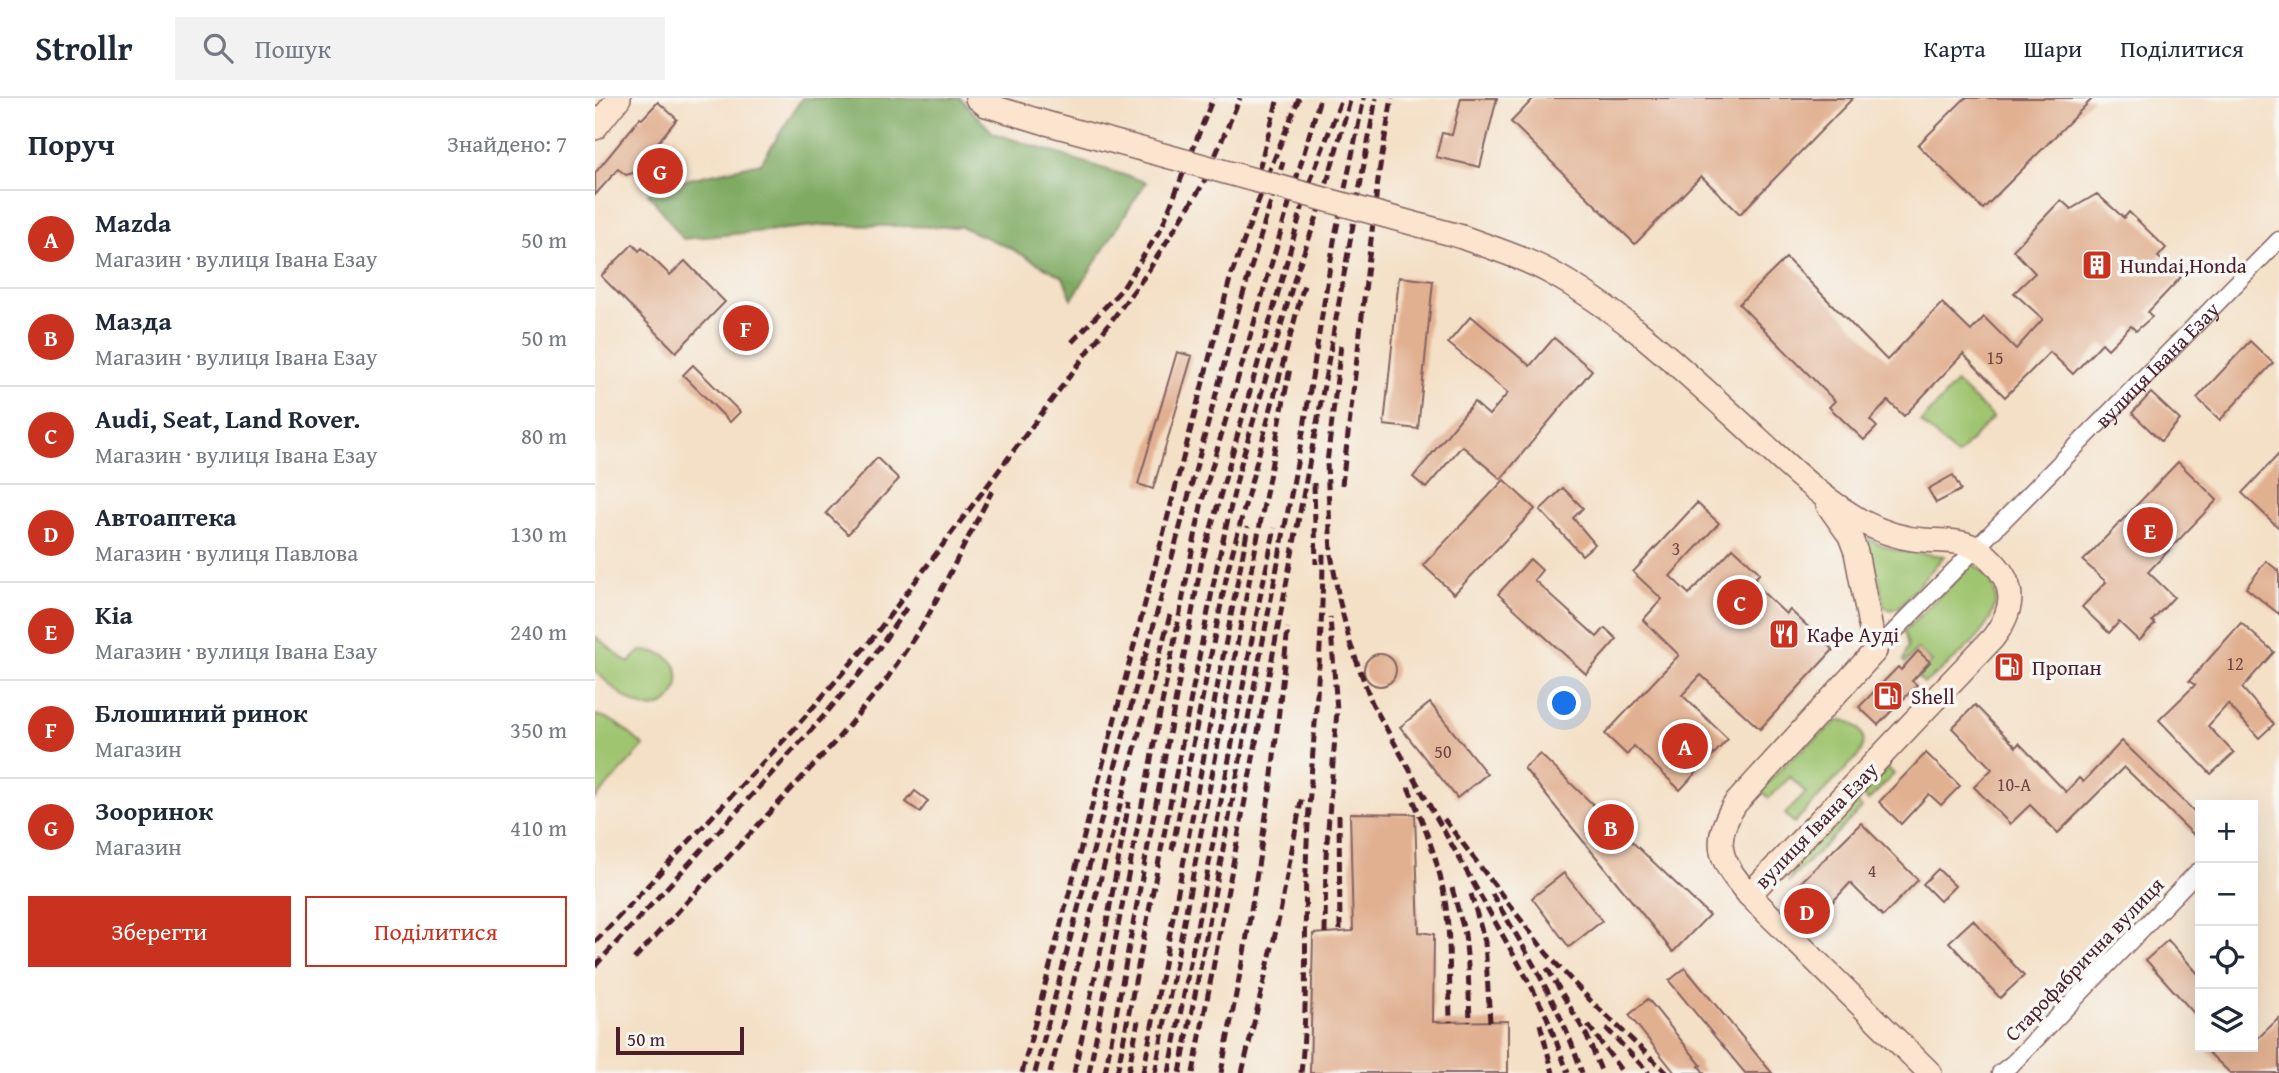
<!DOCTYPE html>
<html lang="uk">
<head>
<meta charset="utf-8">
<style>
  body { margin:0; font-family:"Gentium Book Plus",serif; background:#f2f2f3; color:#1f2937 }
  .controls { position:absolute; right:21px; bottom:21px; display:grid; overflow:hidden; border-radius:0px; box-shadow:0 7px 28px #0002 }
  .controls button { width:63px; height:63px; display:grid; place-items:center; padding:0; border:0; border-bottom:2px solid #e0e1e3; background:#fff; color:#1f2937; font:35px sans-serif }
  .scale { position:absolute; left:21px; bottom:18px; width:128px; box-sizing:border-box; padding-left:7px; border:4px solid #4a1f2b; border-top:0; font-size:19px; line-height:24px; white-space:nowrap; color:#4a1f2b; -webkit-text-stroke:5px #f6f6f2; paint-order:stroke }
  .you { position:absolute; left:970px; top:606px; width:24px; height:24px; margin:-18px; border:5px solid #fff; border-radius:50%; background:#1a73e8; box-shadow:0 0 0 10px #1a73e833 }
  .badge { display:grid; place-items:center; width:46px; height:46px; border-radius:50%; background:#c8321e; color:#fff; font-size:23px; font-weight:700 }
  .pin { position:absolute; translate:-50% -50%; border:4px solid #fff; box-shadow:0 2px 7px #0006 }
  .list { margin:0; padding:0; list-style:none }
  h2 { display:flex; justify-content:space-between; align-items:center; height:91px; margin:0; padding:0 28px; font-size:30px }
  h2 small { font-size:23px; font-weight:400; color:#747a83 }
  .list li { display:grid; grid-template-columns:46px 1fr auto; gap:21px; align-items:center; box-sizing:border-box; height:98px; padding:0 28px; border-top:2px solid #e0e1e3 }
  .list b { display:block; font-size:26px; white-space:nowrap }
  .list p { margin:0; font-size:23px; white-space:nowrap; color:#747a83 }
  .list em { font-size:23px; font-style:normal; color:#747a83 }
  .actions { display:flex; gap:14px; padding:21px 28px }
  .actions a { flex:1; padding:16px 0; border:2px solid #c8321e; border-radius:0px; text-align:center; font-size:24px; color:#c8321e }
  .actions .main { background:#c8321e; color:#fff }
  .icon { flex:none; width:38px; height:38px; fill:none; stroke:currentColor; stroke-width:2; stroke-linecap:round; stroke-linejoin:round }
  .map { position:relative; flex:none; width:1684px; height:975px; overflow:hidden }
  header { display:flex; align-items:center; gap:42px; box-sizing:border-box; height:98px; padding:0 35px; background:#fff; border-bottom:2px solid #e0e1e3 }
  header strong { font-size:33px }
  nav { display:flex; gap:38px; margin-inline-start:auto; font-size:24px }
  .search { width:490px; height:63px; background:#f2f2f3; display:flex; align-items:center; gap:18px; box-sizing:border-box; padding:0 24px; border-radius:0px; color:#747a83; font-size:26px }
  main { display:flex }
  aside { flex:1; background:#fff }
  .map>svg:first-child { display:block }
  .green { fill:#9fc56f; stroke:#74724d; stroke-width:2 }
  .forest { fill:#7faa62; stroke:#646446; stroke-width:2 }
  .building { fill:#e1b091 }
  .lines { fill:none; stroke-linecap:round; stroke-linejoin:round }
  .street-casing { stroke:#866361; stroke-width:19 }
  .secondary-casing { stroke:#866361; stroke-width:26 }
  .street { stroke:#fff; stroke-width:16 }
  .secondary { stroke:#fbe5cf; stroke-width:23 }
  .rail { stroke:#4a1f2b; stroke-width:5; stroke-dasharray:10 5; stroke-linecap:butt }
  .secondary-bridge-casing { stroke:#866361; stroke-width:26; stroke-linecap:butt }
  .secondary-bridge { stroke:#fbe5cf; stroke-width:23 }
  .labels { text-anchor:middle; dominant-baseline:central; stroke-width:7; stroke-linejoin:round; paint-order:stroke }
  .number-label { font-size:18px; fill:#704344 }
  .poi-label { font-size:21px; fill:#4a1f2b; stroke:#f6f6f2; text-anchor:start }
  .street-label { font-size:21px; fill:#4a1f2b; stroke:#f6f6f2 }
</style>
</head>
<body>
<header>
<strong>Strollr</strong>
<div class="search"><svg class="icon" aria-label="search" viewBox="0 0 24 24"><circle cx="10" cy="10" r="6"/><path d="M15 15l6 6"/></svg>Пошук</div>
<nav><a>Карта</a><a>Шари</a><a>Поділитися</a></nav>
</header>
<main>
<aside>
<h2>Поруч<small>Знайдено: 7</small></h2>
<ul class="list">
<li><span class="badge">A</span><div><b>Mazda</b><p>Магазин · вулиця Івана Езау</p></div><em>50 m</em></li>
<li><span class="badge">B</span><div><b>Мазда</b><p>Магазин · вулиця Івана Езау</p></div><em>50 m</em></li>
<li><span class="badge">C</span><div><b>Audi, Seat, Land Rover.</b><p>Магазин · вулиця Івана Езау</p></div><em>80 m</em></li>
<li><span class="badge">D</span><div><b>Автоаптека</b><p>Магазин · вулиця Павлова</p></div><em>130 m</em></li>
<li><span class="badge">E</span><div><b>Kia</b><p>Магазин · вулиця Івана Езау</p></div><em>240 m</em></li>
<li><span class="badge">F</span><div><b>Блошиний ринок</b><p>Магазин</p></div><em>350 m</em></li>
<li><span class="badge">G</span><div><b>Зооринок</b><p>Магазин</p></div><em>410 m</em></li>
</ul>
<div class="actions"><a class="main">Зберегти</a><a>Поділитися</a></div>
</aside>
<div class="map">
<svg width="1684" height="975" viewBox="0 0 1684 975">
  <rect width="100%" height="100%" fill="#f6f6f2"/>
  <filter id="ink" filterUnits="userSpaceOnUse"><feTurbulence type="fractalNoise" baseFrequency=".0143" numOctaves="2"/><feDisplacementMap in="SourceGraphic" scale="14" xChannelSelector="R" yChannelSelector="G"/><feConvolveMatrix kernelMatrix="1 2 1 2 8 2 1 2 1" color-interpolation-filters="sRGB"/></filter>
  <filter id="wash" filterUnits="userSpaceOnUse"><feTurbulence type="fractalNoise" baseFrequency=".00686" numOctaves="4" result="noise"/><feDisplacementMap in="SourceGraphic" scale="28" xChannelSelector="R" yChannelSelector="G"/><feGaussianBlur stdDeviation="1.57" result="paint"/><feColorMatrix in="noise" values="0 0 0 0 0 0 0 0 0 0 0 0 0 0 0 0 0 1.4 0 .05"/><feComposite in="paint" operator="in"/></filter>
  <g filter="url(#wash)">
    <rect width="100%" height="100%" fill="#f4e0c6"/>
    <g class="green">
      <polygon points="1361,285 1398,319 1362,358 1326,324"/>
      <polygon points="1270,440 1299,452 1349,458 1303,510 1295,512 1288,507 1284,479"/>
      <path d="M 1378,465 C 1383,470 1390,475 1394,480 C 1422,518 1356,565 1329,585 L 1323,579 L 1337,564 L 1323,551 L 1310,565 L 1308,563 L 1313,548 L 1309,533 Z"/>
      <path d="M 0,538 L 33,565 L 46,553 C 105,550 86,624 44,607 C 28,601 13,584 0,573 Z"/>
      <path d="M 0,617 C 18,619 36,637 49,648 L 0,701 Z"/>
      <path d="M 1249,622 C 1268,628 1273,641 1264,657 L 1199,725 L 1190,716 L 1211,695 L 1195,679 L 1174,700 L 1165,692 L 1195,662 L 1243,623 Z"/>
      <polygon points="1293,670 1299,676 1273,703 1267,696"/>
      <path d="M 1260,704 L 1267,710 L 1194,783 C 1201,755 1240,725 1260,704 Z"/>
    </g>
    <polygon class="forest" points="207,0 365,0 398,35 551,84 477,201 468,179 415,150 367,129 231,127 88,141 53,95 94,81 166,65"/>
    <g id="blocks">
      <g class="building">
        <polygon points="866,0 902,0 885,69 841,59 847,35 857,37"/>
        <polygon points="939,0 1258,0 1145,116 1106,78 1040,146 916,24"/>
        <polygon points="1370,0 1498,0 1388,111 1323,47"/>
        <polygon points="63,4 82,21 38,75 31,77 23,71 0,97 0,75 45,20 47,21"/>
        <polygon points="1502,96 1529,120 1534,114 1571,150 1563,159 1586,179 1553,214 1557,219 1541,233 1536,228 1513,251 1507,245 1478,276 1455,254 1410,299 1368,256 1309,318 1293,303 1275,322 1282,329 1269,342 1234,309 1240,303 1144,206 1191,160 1292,262 1347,205 1376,233 1389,219 1421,251 1448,221 1419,195 1440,175 1418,152 1466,102 1476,111"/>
        <polygon points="38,146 44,153 47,150 75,177 90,163 130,204 81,254 6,178"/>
        <polygon points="804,179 838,183 823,331 789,327"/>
        <polygon points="876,218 935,268 959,240 997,272 906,381 867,348 831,390 818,379 879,304 894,317 913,295 853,245"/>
        <polygon points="1655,243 1678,265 1625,322 1602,300"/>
        <polygon points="582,254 597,258 558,391 543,386"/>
        <polygon points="98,267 145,314 135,324 88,277"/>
        <polygon points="1556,295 1585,322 1566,343 1537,315"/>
        <polygon points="1684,356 1684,430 1647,395"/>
        <polygon points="282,360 304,381 253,436 231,415"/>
        <polygon points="1583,364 1622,402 1553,474 1579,499 1557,523 1560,526 1544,543 1524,524 1514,535 1487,509 1511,484 1488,463"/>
        <polygon points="1358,377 1366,392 1341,405 1333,391"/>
        <polygon points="909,382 940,411 859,496 828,467"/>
        <polygon points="968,390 988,410 978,420 1000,446 987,457 945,412"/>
        <polygon points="1102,405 1124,425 1075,478 1094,496 1138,450 1165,475 1157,484 1191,516 1195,512 1238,552 1165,631 1106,577 1087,597 1133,641 1085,692 1039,648 1032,657 1010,636 1084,557 1048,522 1067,501 1038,474"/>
        <polygon points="935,461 947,472 939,482 1002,539 1010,530 1022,541 991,576 903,496"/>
        <polygon points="1671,463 1684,473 1684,516 1651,490"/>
        <polygon points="1646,525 1679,554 1647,590 1679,626 1664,640 1633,606 1613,628 1639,655 1616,676 1564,622 1600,587 1594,583"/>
        <polygon points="1323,553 1335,564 1317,583 1322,587 1283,627 1264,609 1303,569 1306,572"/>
        <circle cx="785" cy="572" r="16"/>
        <polygon points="835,605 892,676 862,700 805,629"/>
        <polygon points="1380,607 1421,649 1424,645 1471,694 1484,680 1488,684 1527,643 1605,719 1605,743 1529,669 1463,735 1435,707 1415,726 1379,689 1397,671 1357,630"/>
        <polygon points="1331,655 1365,688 1346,707 1334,696 1306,726 1284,704"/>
        <polygon points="945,656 1114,817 1078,854 929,670"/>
        <polygon points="320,693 333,703 325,714 311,704"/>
        <polygon points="755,715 820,716 824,834 839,836 838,924 913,923 913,975 715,975 718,836 758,833"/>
        <polygon points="1266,725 1323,782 1288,818 1255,785 1220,823 1199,804 1197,793"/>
        <polygon points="1343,771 1360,788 1345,803 1328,786"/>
        <polygon points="969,775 1007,823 974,849 937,800"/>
        <polygon points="1378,822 1429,878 1405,900 1354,844"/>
        <polygon points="1573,842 1605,878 1605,922 1551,862"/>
        <polygon points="1090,870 1177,975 1150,975 1074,883"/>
        <polygon points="1053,901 1106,967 1104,968 1109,975 1080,975 1034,917"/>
        <polygon points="1684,920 1684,975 1635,975 1608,949 1658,949 1658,945"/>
      </g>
    </g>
  </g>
  <g filter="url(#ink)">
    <use href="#blocks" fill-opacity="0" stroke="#866361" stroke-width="2"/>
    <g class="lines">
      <g class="street-casing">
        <g id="street">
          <path id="s1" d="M 1280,553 L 1684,142"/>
          <polyline points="1405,975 1418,965 1602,774"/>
        </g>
      </g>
      <g class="secondary-casing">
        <g id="secondary">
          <polyline points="382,0 391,7 451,25"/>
          <polyline points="0,30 24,0"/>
          <path d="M 1131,311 C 1175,350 1216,395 1268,424 C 1287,434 1307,441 1329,442 C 1343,443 1358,442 1371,446 C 1382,449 1390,455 1398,464 C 1423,490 1418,513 1398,540 L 1154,797"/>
          <path d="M 1233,407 L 1255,438 L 1261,454 L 1280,553 L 1140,706 C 1115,746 1126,764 1154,797 L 1335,975"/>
        </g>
      </g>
      <use href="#street" class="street"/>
      <use href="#secondary" class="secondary"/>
      <g class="rail">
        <polyline points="660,86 683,0"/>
        <polyline points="477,244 528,190 567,129 618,0"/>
        <polyline points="746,247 732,365 736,456 744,501 755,545 777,605 935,886 952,919 973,975"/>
        <polyline points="719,385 721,466"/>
        <polyline points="747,387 784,74 797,0"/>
        <polyline points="549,563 646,203 688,64"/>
        <path d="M 813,689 C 829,726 846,769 851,809 C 856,847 854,886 855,924"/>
        <polyline points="744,717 745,834"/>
        <polyline points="849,721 952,856 995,902 1072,975"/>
        <polyline points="577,752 633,471 710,183"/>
        <polyline points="857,790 870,836 873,868 875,924"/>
        <polyline points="876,796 890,844 895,924"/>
        <path d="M 897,796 C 931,853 967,911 987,975"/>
        <polyline points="500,802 575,517"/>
        <polyline points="730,835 731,758 742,612 735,519"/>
        <polyline points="0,844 201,629 277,541 550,178 608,86 645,0"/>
        <polyline points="39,861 239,645 289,585 331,522 397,393"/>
        <polyline points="0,868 221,627 273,566 312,509"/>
        <polyline points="952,870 992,938 1007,975"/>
        <polyline points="945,926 958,975"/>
        <polyline points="993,927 1028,975"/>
        <polyline points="1011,930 1054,975"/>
        <polyline points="427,975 635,181 674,74 704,0"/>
        <polyline points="440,975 550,555"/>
        <polyline points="455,975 502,792"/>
        <polyline points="479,975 512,824 534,704"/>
        <polyline points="494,975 607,403 725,0"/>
        <polyline points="510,975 607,462 713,89 747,0"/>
        <polyline points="522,975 622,468 645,369 701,176 724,113 755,3"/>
        <polyline points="533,975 543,923"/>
        <polyline points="548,975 653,429"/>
        <polyline points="560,975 695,270"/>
        <polyline points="574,975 665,499 680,430"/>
        <polyline points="585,975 709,329 739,143 769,0"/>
        <polyline points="598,975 725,309 781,0"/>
        <polyline points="626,975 651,844 676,686 693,530"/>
        <polyline points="647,975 684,820 707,698"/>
        <path d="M 706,975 C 714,899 708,822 712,745 C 717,648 728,550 728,452"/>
      </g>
      <g class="secondary-bridge-casing">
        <path id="secondary-bridge" d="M 451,25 L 864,138 C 894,149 925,158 953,173 C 1020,209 1076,261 1131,311"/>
      </g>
      <use href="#secondary-bridge" class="secondary-bridge"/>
    </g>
  </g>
  <defs>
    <g id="building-square" transform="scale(1.575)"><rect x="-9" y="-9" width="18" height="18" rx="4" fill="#c8321e" stroke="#f6f6f2"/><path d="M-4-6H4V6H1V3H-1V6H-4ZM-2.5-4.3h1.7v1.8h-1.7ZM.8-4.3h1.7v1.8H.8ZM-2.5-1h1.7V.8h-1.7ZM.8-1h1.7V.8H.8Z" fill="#fff"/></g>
    <g id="restaurant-square" transform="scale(1.575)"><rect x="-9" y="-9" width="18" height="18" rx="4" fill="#c8321e" stroke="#f6f6f2"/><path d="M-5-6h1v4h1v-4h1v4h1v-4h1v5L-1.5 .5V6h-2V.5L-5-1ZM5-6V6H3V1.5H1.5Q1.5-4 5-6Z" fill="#fff"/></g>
    <g id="fuel-square" transform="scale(1.575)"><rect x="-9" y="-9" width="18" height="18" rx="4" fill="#c8321e" stroke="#f6f6f2"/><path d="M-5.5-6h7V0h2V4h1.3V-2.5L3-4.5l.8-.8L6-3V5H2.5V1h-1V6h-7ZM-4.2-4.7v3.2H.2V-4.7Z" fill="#fff"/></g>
  </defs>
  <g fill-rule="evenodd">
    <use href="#building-square" x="1502" y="167"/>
    <use href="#restaurant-square" x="1189" y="536"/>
    <use href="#fuel-square" x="1414" y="569"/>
    <use href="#fuel-square" x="1293" y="598"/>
  </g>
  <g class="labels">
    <g class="number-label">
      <text x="1400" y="259">15</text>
      <text x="1081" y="450">3</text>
      <text x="1640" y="565">12</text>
      <text x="848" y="653">50</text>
      <text x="1419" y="686">10-А</text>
      <text x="1277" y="772">4</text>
    </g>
    <g class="poi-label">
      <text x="1525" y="167">Hundai,Honda</text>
      <text x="1212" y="536">Кафе Ауді</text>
      <text x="1437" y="569">Пропан</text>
      <text x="1316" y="598">Shell</text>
    </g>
    <g class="street-label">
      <text stroke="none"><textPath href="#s1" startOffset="402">вулиця Івана Езау</textPath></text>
      <text transform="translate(1221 727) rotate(-46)">вулиця Івана Езау</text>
      <text transform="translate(1489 861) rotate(-46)">Старофабрична вулиця</text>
    </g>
  </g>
</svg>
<div class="controls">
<button>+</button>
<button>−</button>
<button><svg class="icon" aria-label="locate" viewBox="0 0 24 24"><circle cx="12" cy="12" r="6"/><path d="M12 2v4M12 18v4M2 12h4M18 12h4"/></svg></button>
<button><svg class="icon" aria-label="layers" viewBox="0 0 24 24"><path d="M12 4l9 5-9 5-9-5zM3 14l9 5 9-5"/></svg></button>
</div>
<div class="scale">50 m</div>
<div class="you"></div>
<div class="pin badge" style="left:1090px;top:648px">A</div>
<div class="pin badge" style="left:1016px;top:729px">B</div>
<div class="pin badge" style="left:1145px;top:504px">C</div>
<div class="pin badge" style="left:1212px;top:813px">D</div>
<div class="pin badge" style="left:1555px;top:432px">E</div>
<div class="pin badge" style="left:151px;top:230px">F</div>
<div class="pin badge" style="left:65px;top:73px">G</div>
</div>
</main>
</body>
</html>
